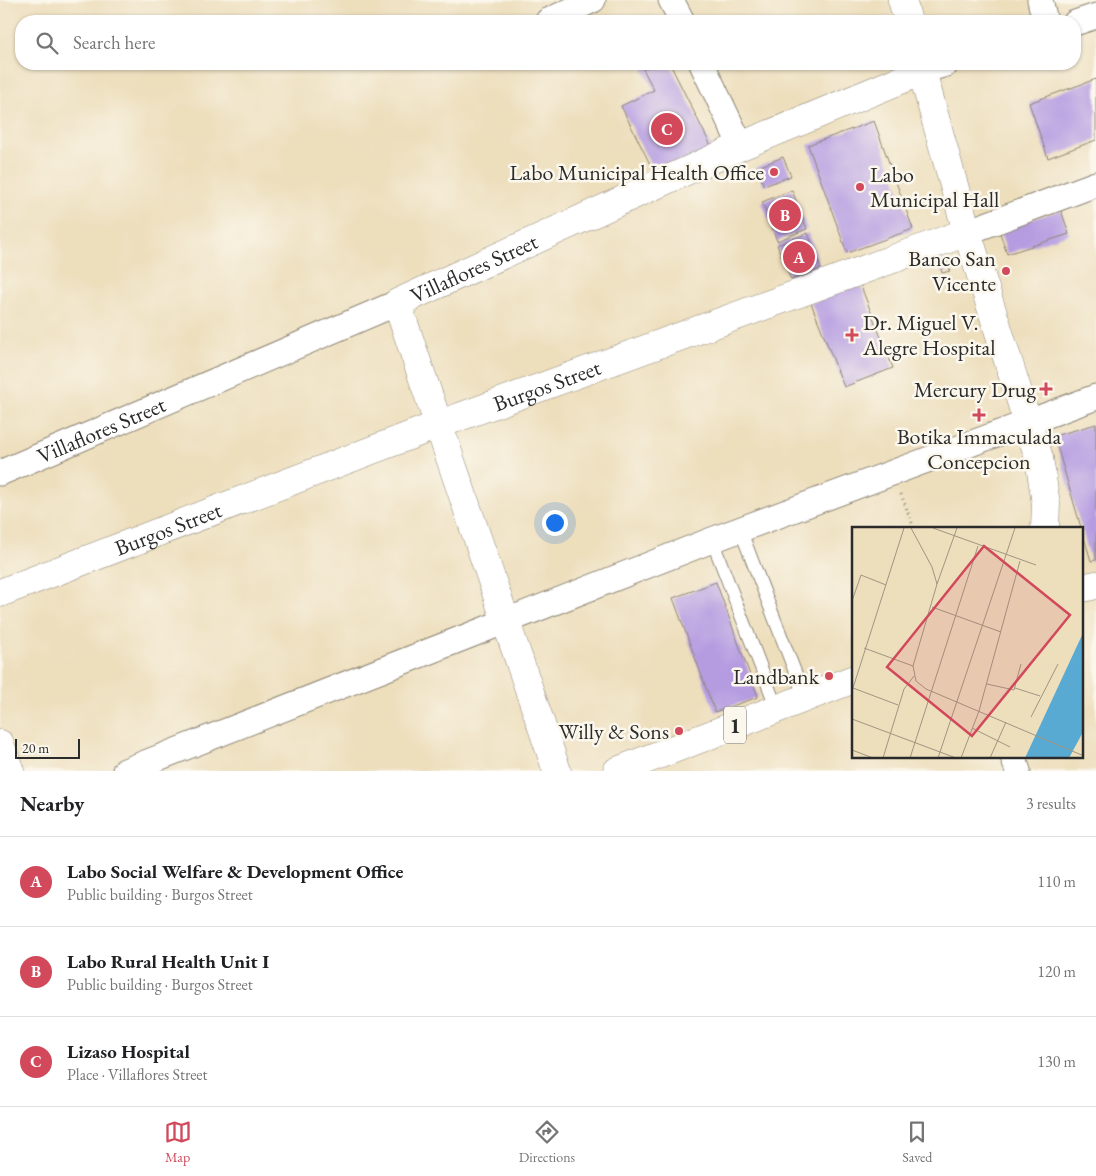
<!DOCTYPE html>
<html lang="en">
<head>
<meta charset="utf-8">
<style>
  body { margin:0; font-family:"EB Garamond",serif; background:#f6f6f6; color:#202124 }
  .scale { position:absolute; left:15px; bottom:12px; width:65px; box-sizing:border-box; padding-left:5px; border:2px solid #2b2b2b; border-top:0; font-size:14px; line-height:18px; white-space:nowrap; color:#2b2b2b; -webkit-text-stroke:4px #fbf7ec; paint-order:stroke }
  .you { position:absolute; left:554px; top:522px; width:18px; height:18px; margin:-12px; border:4px solid #fff; border-radius:50%; background:#1a73e8; box-shadow:0 0 0 8px #1a73e833 }
  .badge { display:grid; place-items:center; width:32px; height:32px; border-radius:50%; background:#d1495b; color:#fff; font-size:16px; font-weight:700 }
  .pin { position:absolute; translate:-50% -50%; border:2px solid #fff; box-shadow:0 1px 5px #0006 }
  .list { margin:0; padding:0; list-style:none }
  h2 { display:flex; justify-content:space-between; align-items:center; height:65px; margin:0; padding:0 20px; font-size:21px }
  h2 small { font-size:16px; font-weight:400; color:#757577 }
  .list li { display:grid; grid-template-columns:32px 1fr auto; gap:15px; align-items:center; box-sizing:border-box; height:90px; padding:0 20px; border-top:1px solid #e0e0e0 }
  .list b { display:block; font-size:19px; white-space:nowrap }
  .list p { margin:0; font-size:16px; white-space:nowrap; color:#757577 }
  .list em { font-size:16px; font-style:normal; color:#757577 }
  .icon { flex:none; width:28px; height:28px; fill:none; stroke:currentColor; stroke-width:2; stroke-linecap:round; stroke-linejoin:round }
  .map { position:relative; flex:none; width:1096px; height:771px; overflow:hidden }
  .search { position:absolute; background:#fff; box-shadow:0 1px 4px #0004; left:15px; right:15px; top:15px; height:55px; display:flex; align-items:center; gap:12px; box-sizing:border-box; padding:0 18px; border-radius:20px; color:#757577; font-size:19px }
  .sheet { height:335px; background:#fff }
  nav { display:flex; justify-content:space-around; align-items:center; box-sizing:border-box; height:70px; border-top:1px solid #e0e0e0; background:#fff; font-size:14px; color:#757577 }
  nav a { display:grid; justify-items:center; gap:2px }
  nav .on { color:#d1495b }
  .map>svg:first-child { display:block }
  .building { fill:#b59ce1 }
  .lines { fill:none; stroke-linecap:round; stroke-linejoin:round }
  .lane-casing { stroke:#8c8474; stroke-width:14 }
  .street-casing { stroke:#8c8474; stroke-width:27 }
  .secondary-casing { stroke:#8c8474; stroke-width:29 }
  .primary-casing { stroke:#8c8474; stroke-width:29 }
  .path { stroke:#8c8474; stroke-width:3; stroke-dasharray:1 4; stroke-linecap:butt }
  .lane { stroke:#fff; stroke-width:12 }
  .street { stroke:#fff; stroke-width:25 }
  .secondary { stroke:#fff; stroke-width:28 }
  .primary { stroke:#fff; stroke-width:28 }
  .poi-dot { fill:#d1495b; stroke:#fbf7ec; stroke-width:2 }
  .labels { text-anchor:middle; dominant-baseline:central; stroke-width:5; stroke-linejoin:round; paint-order:stroke }
  .shield { fill:#fbf7ec; stroke:#696865; stroke-width:1 }
  .shield-label { font-size:21px; font-weight:bold; fill:#2b2b2b }
  .poi-label { font-size:22px; fill:#2b2b2b; stroke:#fbf7ec; text-anchor:end }
  .street-label { font-size:22px; fill:#2b2b2b; stroke:#fbf7ec }
  .inset-road { fill:none; stroke:#9f9682; stroke-width:1 }
  .view { fill:#d1495b; fill-opacity:0.15; stroke:#d1495b; stroke-width:2.5 }
  .inset-edge { fill:none; stroke:#2b2b2b; stroke-width:2.5 }
</style>
</head>
<body>
<div class="map">
<svg width="1096" height="771" viewBox="0 0 1096 771">
  <rect width="100%" height="100%" fill="#fbf7ec"/>
  <filter id="ink" filterUnits="userSpaceOnUse"><feTurbulence type="fractalNoise" baseFrequency=".02" numOctaves="2"/><feDisplacementMap in="SourceGraphic" scale="10" xChannelSelector="R" yChannelSelector="G"/><feConvolveMatrix kernelMatrix="1 2 1 2 8 2 1 2 1" color-interpolation-filters="sRGB"/></filter>
  <filter id="wash" filterUnits="userSpaceOnUse"><feTurbulence type="fractalNoise" baseFrequency=".0096" numOctaves="4" result="noise"/><feDisplacementMap in="SourceGraphic" scale="20" xChannelSelector="R" yChannelSelector="G"/><feGaussianBlur stdDeviation="1.12" result="paint"/><feColorMatrix in="noise" values="0 0 0 0 0 0 0 0 0 0 0 0 0 0 0 0 0 1.4 0 .05"/><feComposite in="paint" operator="in"/></filter>
  <g filter="url(#wash)">
    <rect width="100%" height="100%" fill="#eddebc"/>
    <g id="blocks">
      <g class="building">
        <polygon points="655,64 670,64 714,152 658,180 621,106 654,90 643,69"/>
        <polygon points="1096,79 1096,140 1048,158 1029,103"/>
        <polygon points="874,121 913,229 847,253 808,145"/>
        <polygon points="783,157 791,176 764,186 756,168"/>
        <polygon points="792,190 807,229 777,241 762,202"/>
        <polygon points="1061,210 1069,234 1007,254 999,230"/>
        <polygon points="808,233 821,269 791,280 777,245"/>
        <polygon points="946,259 950,271 942,273 939,261"/>
        <polygon points="860,284 893,368 844,387 811,303"/>
        <polygon points="1096,424 1096,560 1091,561 1054,436"/>
        <polygon points="716,582 758,697 715,712 673,598"/>
      </g>
    </g>
  </g>
  <g filter="url(#ink)">
    <use href="#blocks" fill-opacity="0" stroke="#8c8474" stroke-width="1"/>
    <g class="lines">
      <g class="lane-casing">
        <g id="lane">
          <polyline points="740,529 805,698"/>
          <polyline points="712,540 777,709"/>
        </g>
      </g>
      <g class="street-casing">
        <g id="street">
          <polyline points="671,0 682,21"/>
          <polyline points="1040,0 1045,21"/>
          <polyline points="548,21 593,0"/>
          <polyline points="1075,23 1096,16"/>
          <polyline points="702,64 741,146"/>
          <polyline points="922,71 946,64"/>
          <polyline points="967,232 1096,184"/>
          <path id="s1" d="M 0,473 L 397,303"/>
          <polyline points="1013,757 1018,771"/>
          <polyline points="125,771 712,540 1096,397"/>
        </g>
      </g>
      <g class="secondary-casing">
        <g id="secondary">
          <polyline points="1082,588 1096,585"/>
          <path id="s2" d="M 0,593 L 440,424 L 967,232"/>
          <polyline points="0,744 10,771"/>
          <path id="s3" d="M 557,771 L 397,303 L 741,146 L 922,71"/>
        </g>
      </g>
      <g class="primary-casing">
        <g id="primary">
          <polyline points="902,0 908,21"/>
          <polyline points="920,64 967,232 1039,458 1046,504 1045,528"/>
          <polyline points="617,771 854,679"/>
        </g>
      </g>
      <polyline class="path" points="901,494 914,528"/>
      <use href="#lane" class="lane"/>
      <use href="#street" class="street"/>
      <use href="#secondary" class="secondary"/>
      <use href="#primary" class="primary"/>
    </g>
  </g>
  <g class="poi-dot">
    <circle cx="774" cy="172" r="5"/>
    <circle cx="860" cy="187" r="5"/>
    <circle cx="1006" cy="271" r="5"/>
    <path d="M849.5 327.5h5v5h5v5h-5v5h-5v-5h-5v-5h5z"/>
    <path d="M1043.5 381.5h5v5h5v5h-5v5h-5v-5h-5v-5h5z"/>
    <path d="M976.5 407.5h5v5h5v5h-5v5h-5v-5h-5v-5h5z"/>
    <circle cx="829" cy="676" r="5"/>
    <circle cx="679" cy="731" r="5"/>
  </g>
  <g class="labels">
    <rect class="shield" x="724" y="706.5" width="22" height="37" rx="4"/>
    <g class="shield-label">
      <text x="735" y="725">1</text>
    </g>
    <g class="poi-label">
      <text x="764" y="172">Labo Municipal Health Office</text>
      <text x="870" y="174" text-anchor="start">Labo<tspan x="870" dy="25">Municipal Hall</tspan></text>
      <text x="996" y="258">Banco San<tspan x="996" dy="25">Vicente</tspan></text>
      <text x="863" y="322" text-anchor="start">Dr. Miguel V.<tspan x="863" dy="25">Alegre Hospital</tspan></text>
      <text x="1036" y="389">Mercury Drug</text>
      <text x="979" y="436" text-anchor="middle">Botika Immaculada<tspan x="979" dy="25">Concepcion</tspan></text>
      <text x="819" y="676">Landbank</text>
      <text x="669" y="731">Willy &amp; Sons</text>
    </g>
    <g class="street-label">
      <text stroke="none"><textPath href="#s3" startOffset="579">Villaflores Street</textPath></text>
      <text stroke="none"><textPath href="#s2" startOffset="585">Burgos Street</textPath></text>
      <text stroke="none"><textPath href="#s1" startOffset="110">Villaflores Street</textPath></text>
      <text stroke="none"><textPath href="#s2" startOffset="180">Burgos Street</textPath></text>
    </g>
  </g>
  <g transform="translate(852 527)">
    <rect width="231" height="231" fill="#eddebc"/>
    <path d="M 231,106 L 231,205 L 217,231 L 173,231 Z" fill="#59aad3"/>
    <path class="inset-road" d="M 59,1 L 80,40 L 85,57 L 61,139 L 64,154 L 74,162 L 232,229M 81,1 L 184,38M 85,57 L 105,1M 0,74 L 9,48 L 34,58M 80,80 L 149,105M 12,121 L 61,139M 135,157 L 162,163 L 169,137M 1,161 L 46,178M 163,161 L 188,169M 0,164 L 52,1M 179,190 L 206,137M 0,192 L 104,231M 120,201 L 158,220M 0,223 L 21,231M 31,231 L 52,162 L 62,149M 58,231 L 126,19M 86,231 L 163,1M 109,231 L 127,184 L 168,34M 138,231 L 154,195"/>
    <path class="view" d="M 132,19 L 218,88 L 120,209 L 35,140 Z"/>
    <rect width="231" height="231" class="inset-edge"/>
  </g>
</svg>
<div class="scale">20 m</div>
<div class="you"></div>
<div class="pin badge" style="left:799px;top:257px">A</div>
<div class="pin badge" style="left:785px;top:215px">B</div>
<div class="pin badge" style="left:667px;top:129px">C</div>
<div class="search"><svg class="icon" aria-label="search" viewBox="0 0 24 24"><circle cx="10" cy="10" r="6"/><path d="M15 15l6 6"/></svg>Search here</div>
</div>
<section class="sheet">
<h2>Nearby<small>3 results</small></h2>
<ul class="list">
<li><span class="badge">A</span><div><b>Labo Social Welfare &amp; Development Office</b><p>Public building · Burgos Street</p></div><em>110 m</em></li>
<li><span class="badge">B</span><div><b>Labo Rural Health Unit Ⅰ</b><p>Public building · Burgos Street</p></div><em>120 m</em></li>
<li><span class="badge">C</span><div><b>Lizaso Hospital</b><p>Place · Villaflores Street</p></div><em>130 m</em></li>
</ul>
</section>
<nav>
<a class="on"><svg class="icon" aria-label="map" viewBox="0 0 24 24"><path d="M3 6l6-2 6 2 6-2v14l-6 2-6-2-6 2zM9 4v14M15 6v14"/></svg>Map</a>
<a><svg class="icon" aria-label="directions" viewBox="0 0 24 24"><path d="M12 3l9 9-9 9-9-9zM9 14v-3h6M13 9l2 2-2 2"/></svg>Directions</a>
<a><svg class="icon" aria-label="saved" viewBox="0 0 24 24"><path d="M7 4h10v16l-5-4-5 4z"/></svg>Saved</a>
</nav>
</body>
</html>
